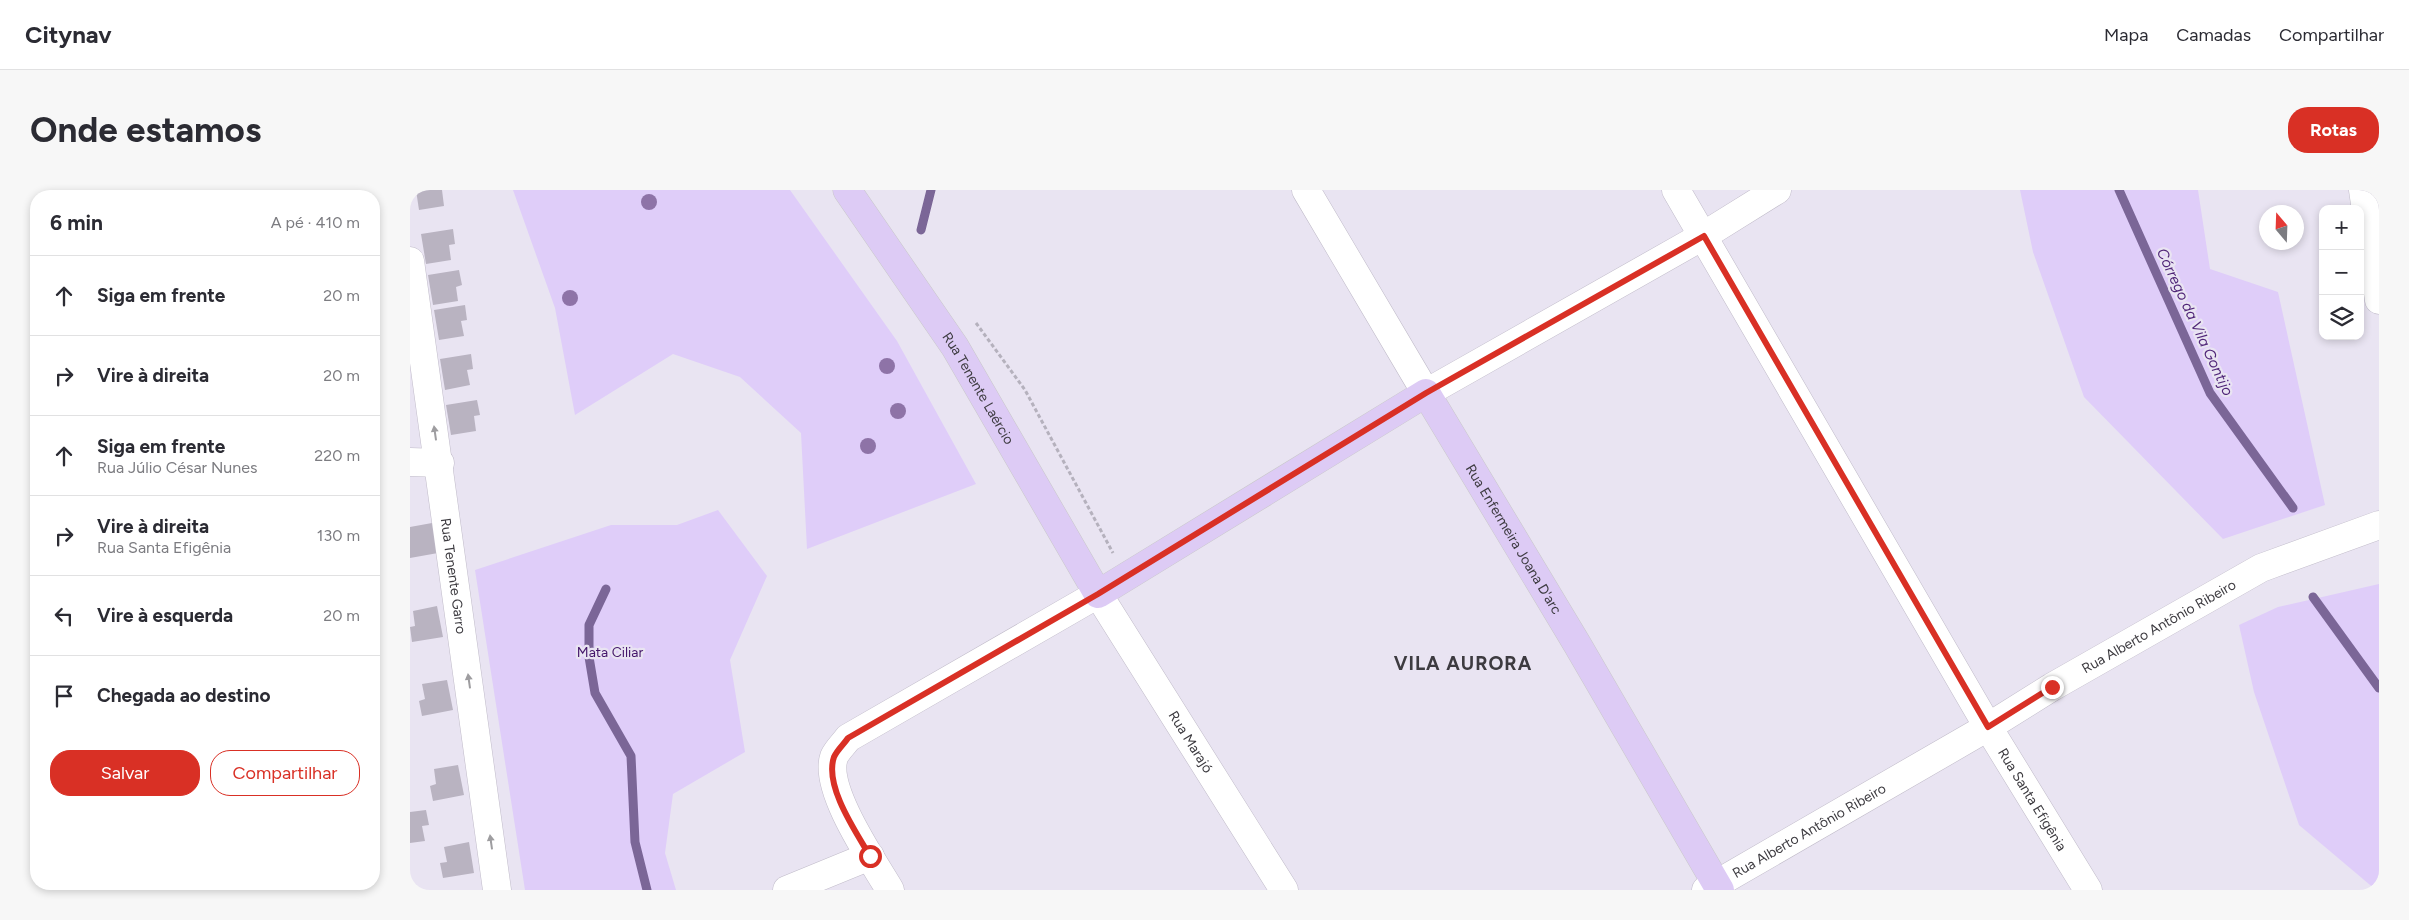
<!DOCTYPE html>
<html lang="pt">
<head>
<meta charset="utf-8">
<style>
  body { margin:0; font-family:Figtree,sans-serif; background:#f7f7f7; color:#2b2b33 }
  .controls { position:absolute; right:15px; top:15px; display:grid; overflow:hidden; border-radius:10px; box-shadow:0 2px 8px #0003 }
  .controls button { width:45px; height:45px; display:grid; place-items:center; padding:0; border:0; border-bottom:1px solid #e1e1e2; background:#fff; color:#2b2b33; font:25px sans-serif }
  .compass { position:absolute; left:1849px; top:15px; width:45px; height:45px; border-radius:50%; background:#fff; box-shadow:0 2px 8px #0003; rotate:341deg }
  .stop { position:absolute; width:15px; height:15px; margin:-11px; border:4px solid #d93025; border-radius:50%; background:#fff }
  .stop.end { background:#d93025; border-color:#fff; box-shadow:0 1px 5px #0008 }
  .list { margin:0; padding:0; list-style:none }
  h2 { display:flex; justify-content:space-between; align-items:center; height:65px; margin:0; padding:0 20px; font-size:21px }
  h2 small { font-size:16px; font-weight:400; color:#7c7c81 }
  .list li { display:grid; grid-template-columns:32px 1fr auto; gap:15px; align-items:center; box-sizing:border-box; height:80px; padding:0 20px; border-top:1px solid #e1e1e2 }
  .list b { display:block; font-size:19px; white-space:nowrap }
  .list p { margin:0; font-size:16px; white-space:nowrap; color:#7c7c81 }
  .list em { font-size:16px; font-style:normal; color:#7c7c81 }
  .actions { display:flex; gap:10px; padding:15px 20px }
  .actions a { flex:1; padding:11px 0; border:1px solid #d93025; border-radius:20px; text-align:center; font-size:18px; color:#d93025 }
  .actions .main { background:#d93025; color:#fff }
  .icon { flex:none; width:28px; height:28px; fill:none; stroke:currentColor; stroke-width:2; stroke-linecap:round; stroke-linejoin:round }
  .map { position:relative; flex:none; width:1969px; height:700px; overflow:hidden; border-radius:20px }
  header { display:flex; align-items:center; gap:30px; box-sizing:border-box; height:70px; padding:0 25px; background:#fff; border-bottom:1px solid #e1e1e2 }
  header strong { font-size:24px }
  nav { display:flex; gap:28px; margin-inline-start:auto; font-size:18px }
  .intro { display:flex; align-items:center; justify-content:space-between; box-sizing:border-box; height:120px; padding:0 30px }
  h1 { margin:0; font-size:35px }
  .button { padding:12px 22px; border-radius:20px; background:#d93025; color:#fff; font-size:18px; font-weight:700 }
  main { display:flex; gap:30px; padding:0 30px }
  aside { flex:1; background:#fff; border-radius:20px; box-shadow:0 2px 8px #0003 }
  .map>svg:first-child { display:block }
  .green { fill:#dfcdf9 }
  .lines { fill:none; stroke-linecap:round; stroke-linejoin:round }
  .stream { stroke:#7b6697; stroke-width:9 }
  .building { fill:#b9b3c1 }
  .minor-casing { stroke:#c0bbc9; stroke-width:29 }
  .major-casing { stroke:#c9c8ca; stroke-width:29 }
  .path { stroke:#b5b1bd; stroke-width:3; stroke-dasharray:4 2.5; stroke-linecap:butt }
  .minor { stroke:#fff; stroke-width:28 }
  .major { stroke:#ddcbf5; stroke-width:28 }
  .tree { fill:#8e73a7 }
  .oneway { fill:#9e9da0 }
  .route { stroke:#d93025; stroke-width:6 }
  .labels { text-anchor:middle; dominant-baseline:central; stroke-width:4.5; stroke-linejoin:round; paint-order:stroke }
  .street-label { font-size:14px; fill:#3d3b40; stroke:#e9e4f2 }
  .park-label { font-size:14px; fill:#44176a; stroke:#e9e4f2 }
  .water-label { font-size:15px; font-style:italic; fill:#512779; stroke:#e9e4f2 }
  .district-label { font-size:19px; font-weight:bold; letter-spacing:1px; fill:#3d3b40; stroke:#e9e4f2 }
</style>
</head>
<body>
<header>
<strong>Citynav</strong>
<nav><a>Mapa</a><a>Camadas</a><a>Compartilhar</a></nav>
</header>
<div class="intro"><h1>Onde estamos</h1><a class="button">Rotas</a></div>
<main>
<aside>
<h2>6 min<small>A pé · 410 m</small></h2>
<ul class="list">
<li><svg class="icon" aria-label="ahead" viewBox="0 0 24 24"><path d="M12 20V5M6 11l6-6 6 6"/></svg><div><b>Siga em frente</b></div><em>20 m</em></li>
<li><svg class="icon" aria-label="right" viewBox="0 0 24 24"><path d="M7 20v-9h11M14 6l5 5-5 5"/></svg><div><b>Vire à direita</b></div><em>20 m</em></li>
<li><svg class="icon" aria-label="ahead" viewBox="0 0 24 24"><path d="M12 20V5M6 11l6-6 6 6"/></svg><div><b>Siga em frente</b><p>Rua Júlio César Nunes</p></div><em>220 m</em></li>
<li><svg class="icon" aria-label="right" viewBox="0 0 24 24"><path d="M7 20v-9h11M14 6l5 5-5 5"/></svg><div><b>Vire à direita</b><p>Rua Santa Efigênia</p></div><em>130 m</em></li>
<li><svg class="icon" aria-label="left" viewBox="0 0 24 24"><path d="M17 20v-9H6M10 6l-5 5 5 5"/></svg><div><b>Vire à esquerda</b></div><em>20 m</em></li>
<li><svg class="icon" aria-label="arrive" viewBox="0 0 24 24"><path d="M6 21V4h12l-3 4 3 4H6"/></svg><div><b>Chegada ao destino</b></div></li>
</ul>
<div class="actions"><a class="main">Salvar</a><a>Compartilhar</a></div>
</aside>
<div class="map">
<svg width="1969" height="700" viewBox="0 0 1969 700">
  <rect width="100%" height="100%" fill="#e9e4f2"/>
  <g class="green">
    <polygon points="103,0 380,0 487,151 566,294 397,359 391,243 330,187 263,164 165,225 145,118"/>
    <polygon points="1610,0 1788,0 1800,79 1868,102 1915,315 1813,349 1674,207 1623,62"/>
    <polygon points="308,320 357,386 320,470 335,562 263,604 255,663 266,700 115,700 65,380 201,335 267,335"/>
    <polygon points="1969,394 1969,700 1966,700 1889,635 1844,502 1829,435 1868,417"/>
  </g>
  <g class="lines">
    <g class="stream">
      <polyline points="1709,0 1800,203 1883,318"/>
      <polyline points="511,40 521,0"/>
      <polyline points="196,399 179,435 179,467 185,503 221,566 225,652 237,700"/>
      <polyline points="1903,407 1969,498"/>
    </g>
  </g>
  <g class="building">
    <polygon points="6,0 32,0 34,16 9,20"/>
    <polygon points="43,39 45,54 39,55 41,70 16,74 11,44"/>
    <polygon points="49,80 52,95 46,97 48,111 23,115 18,85"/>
    <polygon points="55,115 57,130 51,131 54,146 29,150 24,120"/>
    <polygon points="61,164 63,179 57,180 60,195 35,200 30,169"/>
    <polygon points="67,210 70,225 64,226 66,241 41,245 36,215"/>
    <polygon points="22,333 28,363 0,368 0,337"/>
    <polygon points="27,416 33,447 2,452 0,437 5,436 3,421"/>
    <polygon points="37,490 43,520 12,526 9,511 15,509 12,494"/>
    <polygon points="48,575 54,605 23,611 20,596 26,594 24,579"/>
    <polygon points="16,620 19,635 12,636 15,651 0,653 0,622"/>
    <polygon points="59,652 64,683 33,688 30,673 37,672 34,657"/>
  </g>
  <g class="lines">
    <g class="minor-casing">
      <g id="minor">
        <polyline points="896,0 1016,203 1293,46 1367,0"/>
        <path id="s1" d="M 1266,0 L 1578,537 L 1678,700"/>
        <polyline points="1953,0 1969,110"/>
        <path id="s2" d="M 0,71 L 87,700"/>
        <polyline points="0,272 30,273"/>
        <polyline points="377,700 460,666"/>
        <path id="s3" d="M 480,700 C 463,671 413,599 424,567 C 427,560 434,554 438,548 L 688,404 L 874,700"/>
        <path id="s4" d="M 1296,700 L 1578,537 L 1642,497 L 1851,378 L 1969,335"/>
      </g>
    </g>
    <g class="major-casing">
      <g id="major">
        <path id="s5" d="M 437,0 L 545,157 L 688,404 L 1016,203 L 1167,454 L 1310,700"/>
      </g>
    </g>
    <polyline class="path" points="566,133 615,200 703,363"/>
    <use href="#minor" class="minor"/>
    <use href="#major" class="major"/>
  </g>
  <g class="tree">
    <circle cx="239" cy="12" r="8"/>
    <circle cx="160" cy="108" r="8"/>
    <circle cx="477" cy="176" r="8"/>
    <circle cx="488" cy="221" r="8"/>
    <circle cx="458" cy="256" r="8"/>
  </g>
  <defs><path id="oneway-solid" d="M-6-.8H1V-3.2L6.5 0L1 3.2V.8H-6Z" transform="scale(1.25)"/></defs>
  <g class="oneway">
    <use href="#oneway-solid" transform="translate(25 243) rotate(-98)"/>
    <use href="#oneway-solid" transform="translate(59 491) rotate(-98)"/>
    <use href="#oneway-solid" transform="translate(81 652) rotate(-98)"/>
  </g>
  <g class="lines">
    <path class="route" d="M 460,666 C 446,642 414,596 424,567 C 427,560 434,554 438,548 L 688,404 L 1016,203 L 1294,46 L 1578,537 L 1642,497"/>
  </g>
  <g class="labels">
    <g class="street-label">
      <text stroke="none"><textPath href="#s5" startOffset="238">Rua Tenente Laércio</textPath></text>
      <text stroke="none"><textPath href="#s5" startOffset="1031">Rua Enfermeira Joana D'arc</textPath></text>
      <text stroke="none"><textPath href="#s2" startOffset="318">Rua Tenente Garro</textPath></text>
      <text stroke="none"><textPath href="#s4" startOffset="524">Rua Alberto Antônio Ribeiro</textPath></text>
      <text stroke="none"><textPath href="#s3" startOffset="634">Rua Marajó</textPath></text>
      <text stroke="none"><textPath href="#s1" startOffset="706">Rua Santa Efigênia</textPath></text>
      <text stroke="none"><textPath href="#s4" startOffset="119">Rua Alberto Antônio Ribeiro</textPath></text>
    </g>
    <g class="park-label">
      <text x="200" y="462">Mata Ciliar</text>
    </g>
    <g class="water-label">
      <text transform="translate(1785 132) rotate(65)">Córrego da Vila Gontijo</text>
    </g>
    <g class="district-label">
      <text x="1053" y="473">VILA AURORA</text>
    </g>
  </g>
</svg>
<div class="controls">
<button>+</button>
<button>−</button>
<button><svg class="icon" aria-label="layers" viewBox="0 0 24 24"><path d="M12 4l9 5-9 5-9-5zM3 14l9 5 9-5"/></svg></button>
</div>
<svg class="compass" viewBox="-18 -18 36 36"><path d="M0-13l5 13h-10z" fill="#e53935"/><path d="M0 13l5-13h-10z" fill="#7c7c81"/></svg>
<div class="stop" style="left:460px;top:666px"></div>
<div class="stop end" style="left:1642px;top:497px"></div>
</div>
</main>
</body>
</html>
